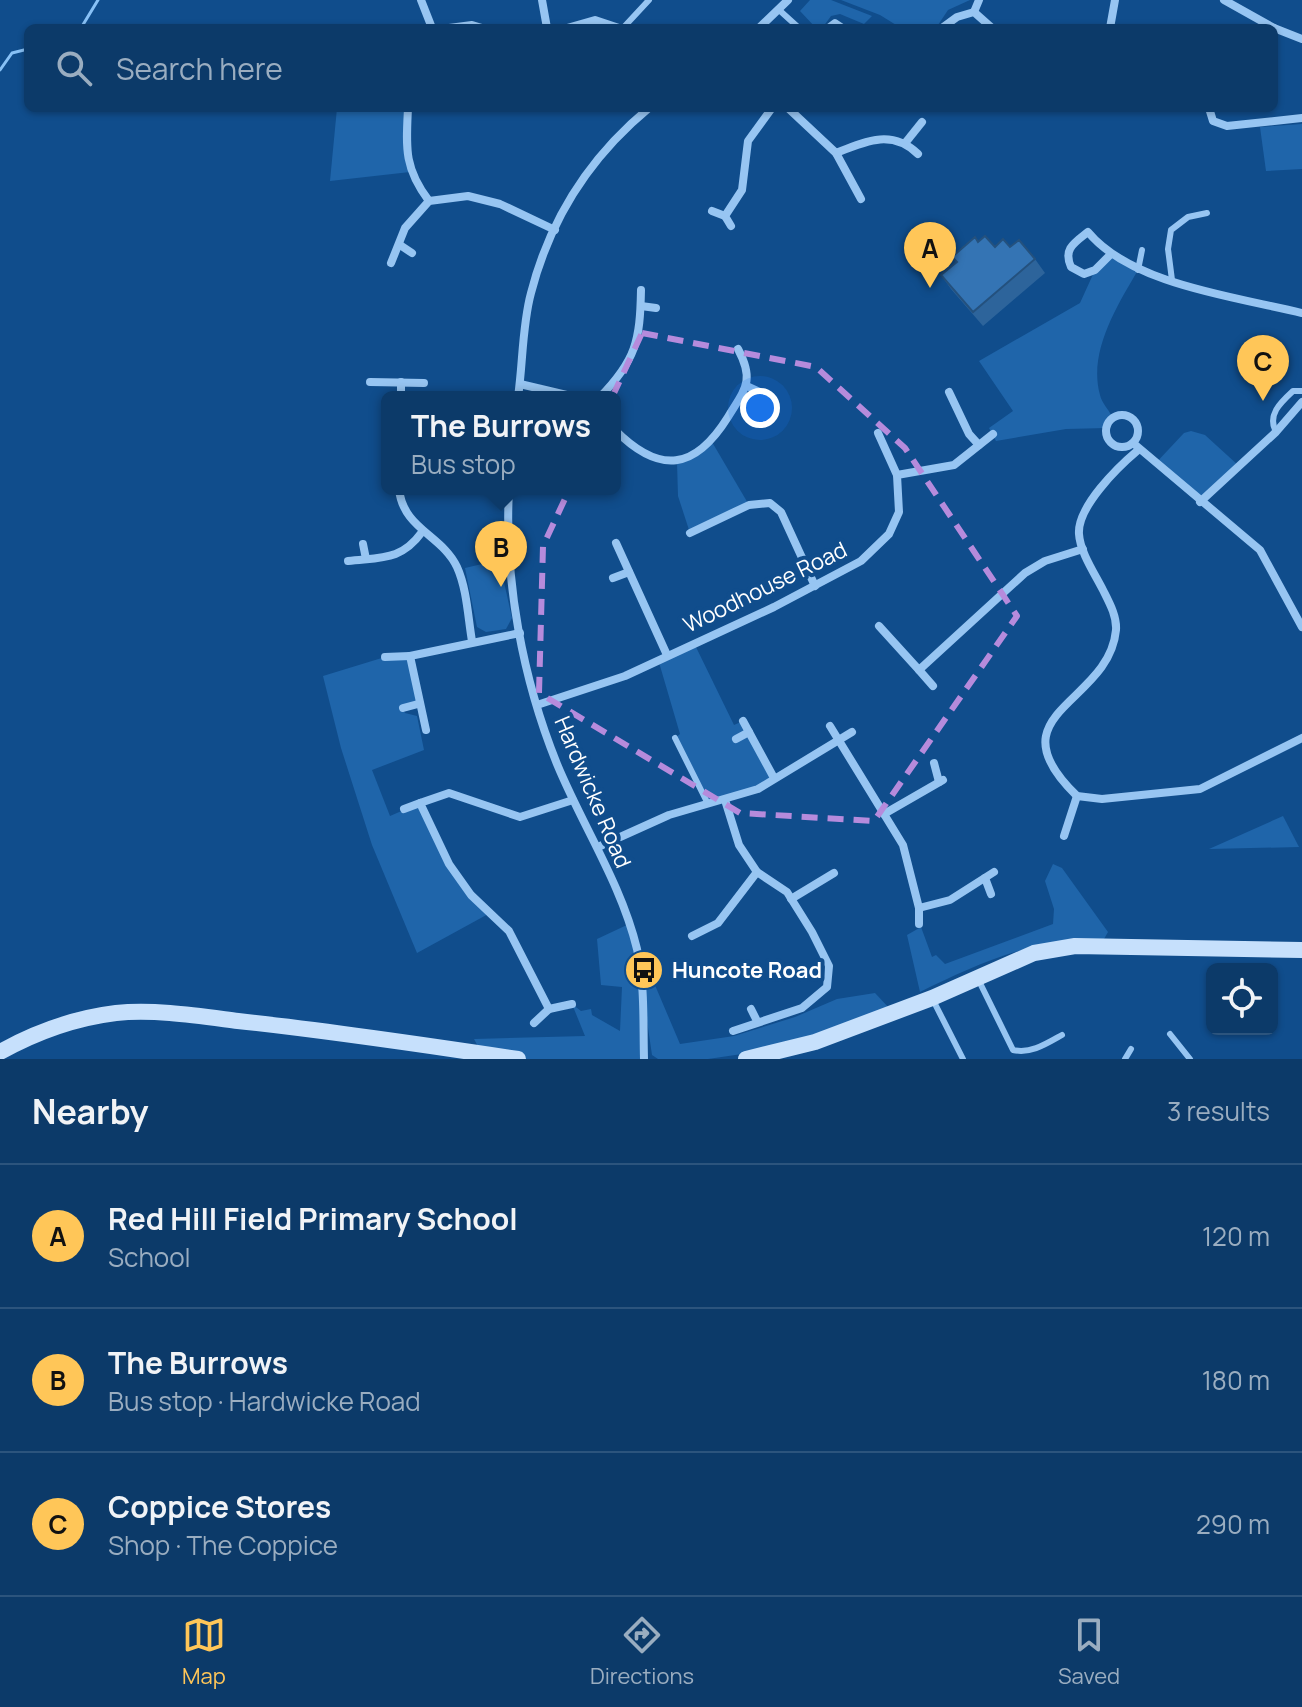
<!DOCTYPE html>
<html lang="en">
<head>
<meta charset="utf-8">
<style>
  body { margin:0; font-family:Manrope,sans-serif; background:#1a4571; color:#f1f3f6 }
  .controls { position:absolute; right:24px; bottom:24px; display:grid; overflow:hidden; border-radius:12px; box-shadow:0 2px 6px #0004 }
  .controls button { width:72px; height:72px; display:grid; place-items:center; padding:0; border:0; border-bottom:2px solid #2c547d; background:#0c3a69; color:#f1f3f6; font:40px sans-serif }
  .you { position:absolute; left:760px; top:408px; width:28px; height:28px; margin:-20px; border:6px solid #fff; border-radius:50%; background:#1a73e8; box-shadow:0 0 0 12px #1a73e833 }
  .badge { display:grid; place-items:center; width:52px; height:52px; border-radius:50%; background:#ffc658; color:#111; font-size:26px; font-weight:700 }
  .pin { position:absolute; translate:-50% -66px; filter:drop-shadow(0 2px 4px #0008) }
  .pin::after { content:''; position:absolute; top:42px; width:28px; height:24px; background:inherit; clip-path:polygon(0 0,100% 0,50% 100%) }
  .popup { position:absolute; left:381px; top:391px; width:240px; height:104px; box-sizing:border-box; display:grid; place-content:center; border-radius:12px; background:#0c3a69; filter:drop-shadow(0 2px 6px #0005); font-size:26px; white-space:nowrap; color:#9aadc0 }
  .popup b { font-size:30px; color:#f1f3f6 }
  .popup::after { content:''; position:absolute; left:50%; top:100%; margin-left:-16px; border:16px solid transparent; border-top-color:#0c3a69 }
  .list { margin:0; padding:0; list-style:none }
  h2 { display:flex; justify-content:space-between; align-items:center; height:104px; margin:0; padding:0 32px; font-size:34px }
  h2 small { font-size:26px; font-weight:400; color:#9aadc0 }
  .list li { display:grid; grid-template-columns:52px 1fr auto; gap:24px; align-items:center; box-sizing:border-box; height:144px; padding:0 32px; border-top:2px solid #2c547d }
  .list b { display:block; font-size:30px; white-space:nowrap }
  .list p { margin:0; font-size:26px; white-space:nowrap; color:#9aadc0 }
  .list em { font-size:26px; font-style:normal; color:#9aadc0 }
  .icon { flex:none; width:44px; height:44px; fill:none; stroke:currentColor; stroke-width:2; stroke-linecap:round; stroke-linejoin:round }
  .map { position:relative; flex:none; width:1302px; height:1059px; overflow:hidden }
  .search { position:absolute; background:#0c3a69; box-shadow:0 2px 6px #0004; left:24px; right:24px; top:24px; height:88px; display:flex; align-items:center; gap:20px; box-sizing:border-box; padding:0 28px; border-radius:12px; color:#9aadc0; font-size:30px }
  .sheet { height:536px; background:#0c3a69 }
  nav { display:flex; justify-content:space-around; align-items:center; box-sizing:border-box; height:112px; border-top:2px solid #2c547d; background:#0c3a69; font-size:22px; color:#9aadc0 }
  nav a { display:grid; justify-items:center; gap:4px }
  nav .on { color:#ffc658 }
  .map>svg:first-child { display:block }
  .green { fill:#1f65aa }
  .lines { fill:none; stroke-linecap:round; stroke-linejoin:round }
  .stream { stroke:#88c1f6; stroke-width:3 }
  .lane { stroke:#97c5f2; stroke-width:6 }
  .street { stroke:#97c5f2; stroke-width:8 }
  .secondary { stroke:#c6e0fc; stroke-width:16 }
  .wall { fill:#2d649b }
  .building { fill:#3474b4; stroke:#24517e; stroke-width:2 }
  .marked { fill:none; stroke:#b68bdc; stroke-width:6; stroke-dasharray:16 10; stroke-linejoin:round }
  .labels { text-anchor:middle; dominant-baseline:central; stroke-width:8; stroke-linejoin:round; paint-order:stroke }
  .street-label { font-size:22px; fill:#fff; stroke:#104d8c }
  .poi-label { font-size:22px; font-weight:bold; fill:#fff; stroke:#104d8c; text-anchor:start }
</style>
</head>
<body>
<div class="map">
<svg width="1302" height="1059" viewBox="0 0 1302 1059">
  <rect width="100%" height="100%" fill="#104d8c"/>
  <g class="green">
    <polygon points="810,0 831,0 872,16 864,24 840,14 831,16 823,27 816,28 800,11"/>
    <polygon points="841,0 970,0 948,10 936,28 901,28 880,15"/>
    <polygon points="337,108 408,108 410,172 330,181"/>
    <polygon points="1302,124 1302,169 1266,171 1260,127"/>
    <path d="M 1110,255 L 1138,270 C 1117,306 1088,352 1100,395 C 1102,404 1109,409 1112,417 L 1106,428 L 1066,429 L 996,441 L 989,428 L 1013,411 L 979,361 L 1080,303 L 1095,270 Z"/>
    <polygon points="1191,431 1205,435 1239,466 1200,502 1154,465 1184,433"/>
    <polygon points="712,442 749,505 690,533 678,496 677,462"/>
    <polygon points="499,560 512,618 506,629 486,632 477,627 465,568"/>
    <polygon points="694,643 734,725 743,721 774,778 758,789 707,802 675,738 680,734 658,659"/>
    <polygon points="410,656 418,704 403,709 405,713 417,716 424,750 372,770 390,816 420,803 449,864 490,913 417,953 372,845 341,748 323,676 385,657"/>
    <polygon points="1283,816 1299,847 1209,849"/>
    <path d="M 1053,864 L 1062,868 L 1108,932 L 1104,939 C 1036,937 977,964 920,992 L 907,935 L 921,927 L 932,957 L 936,955 L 945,964 L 1053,924 L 1054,909 L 1045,881 Z"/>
    <polygon points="629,924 680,1044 734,1036 795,1017 837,999 875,993 890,1009 770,1050 708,1059 658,1059 652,1055 647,1021 644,1059 518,1059 482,1054 474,1039 585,1036 572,1004 581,1011 591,1009 592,1015 620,1031 622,987 601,985 597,939"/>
  </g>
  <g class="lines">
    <g class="stream">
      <polyline points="81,28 98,0"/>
      <polyline points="0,70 12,53 28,49"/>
    </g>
    <g class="lane">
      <polyline points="778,9 799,28"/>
      <polyline points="623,28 649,0"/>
      <polyline points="827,28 835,22 844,28"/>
      <polyline points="1138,270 1142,250"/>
      <polyline points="1172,280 1168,249 1171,230 1188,217 1207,213"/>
      <path d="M 1276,432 C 1267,415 1280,403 1293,391 L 1302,391"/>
      <polyline points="675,738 707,802"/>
      <path d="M 979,981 L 1013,1050 C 1031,1054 1046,1044 1062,1035"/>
      <polyline points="932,998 963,1059"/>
      <polyline points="1170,1034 1190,1059"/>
      <polyline points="1125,1059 1131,1049"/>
    </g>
    <g class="street">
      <polyline points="421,0 432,28"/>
      <polyline points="542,0 547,28"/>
      <polyline points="1224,0 1274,28"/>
      <polyline points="974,12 979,0"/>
      <polyline points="449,28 472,25 482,28"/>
      <polyline points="567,28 595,20 619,28"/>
      <polyline points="759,28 788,0"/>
      <polyline points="942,28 957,17 974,12 992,28"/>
      <polyline points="1110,28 1115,0"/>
      <polyline points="1274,28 1302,39"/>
      <path d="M 408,108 C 406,148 404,168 429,201"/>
      <polyline points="788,108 836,153 861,199"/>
      <polyline points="1209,108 1213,121 1227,126 1302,118"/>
      <polyline points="906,142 922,122"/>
      <path d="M 836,153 C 866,141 892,129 918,154"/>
      <polyline points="712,211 725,216"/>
      <polyline points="731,226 725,216 742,190 748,141 772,108"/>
      <polyline points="400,245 412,253"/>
      <path d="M 1110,255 L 1095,270 L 1084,274 L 1071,267 C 1063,249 1074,243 1088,232 C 1132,285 1237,297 1302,313"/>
      <polyline points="391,263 405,228 429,201 468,196 500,204 555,230"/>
      <polyline points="641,306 656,308"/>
      <polyline points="370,382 424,383"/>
      <polyline points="520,384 575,397"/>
      <polyline points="747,386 762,393"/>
      <polyline points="949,392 969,434 979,445"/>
      <polyline points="401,397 401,382"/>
      <path d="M 518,397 C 523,363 522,326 531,293 C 550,219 591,156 649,108"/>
      <path d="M 600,397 C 636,360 640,341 641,290"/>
      <circle cx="1122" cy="431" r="16"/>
      <path d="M 615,430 C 660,475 695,470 728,417 C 745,389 755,381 738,349"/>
      <polyline points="878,433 897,475"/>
      <polyline points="1133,443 1260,550 1302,627"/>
      <path d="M 1137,451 C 1118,467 1077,507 1079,534 C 1080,552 1095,574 1103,590 C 1109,602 1117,616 1116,630 C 1109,705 990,712 1077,796 L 1102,799 L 1200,789 L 1302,738"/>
      <path d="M 399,489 C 403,529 442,535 457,567 C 467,589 468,618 472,641"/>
      <path d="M 509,489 C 504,581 523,680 557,764 C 583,827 621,883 637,949 C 645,986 643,1022 644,1059"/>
      <polyline points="1200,502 1276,432 1302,402"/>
      <polyline points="690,533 749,505 770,503 781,512 815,586"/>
      <polyline points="616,543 667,655"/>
      <polyline points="363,544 366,559"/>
      <path d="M 348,561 C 381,557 401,561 422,532"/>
      <polyline points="613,578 629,572"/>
      <polyline points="879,626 919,670 1025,573 1045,561 1083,549"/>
      <polyline points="385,657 410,656"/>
      <polyline points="919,670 933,686"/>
      <polyline points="537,705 625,676 774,607 861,561 889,534 899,512 897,475 954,465 993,434"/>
      <polyline points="403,708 418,704"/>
      <polyline points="743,721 774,778"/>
      <polyline points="830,726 903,845 919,908 950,900 994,872"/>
      <polyline points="426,730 410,656 520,633"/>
      <polyline points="736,739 749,732"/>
      <polyline points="934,763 939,782"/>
      <polyline points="725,800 739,845 757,872 787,892 812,932 829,966 827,987 802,1008 733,1031"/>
      <polyline points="404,809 420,803"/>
      <polyline points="884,814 943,780"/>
      <polyline points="1064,836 1077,796"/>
      <polyline points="598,847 669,815 758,789 852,732"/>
      <polyline points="985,878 991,894"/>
      <polyline points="791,899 834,873"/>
      <polyline points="919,924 919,908"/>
      <polyline points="692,936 718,923 757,872"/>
      <polyline points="549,1009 572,1004"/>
      <polyline points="751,1009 757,1021"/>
      <polyline points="534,1023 549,1009 509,931 471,895 449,864 420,803 449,793 520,817 573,800"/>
    </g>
    <g class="secondary">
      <path d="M 0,1052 C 36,1032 75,1018 116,1013 C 155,1009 199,1016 238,1021 C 331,1031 425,1045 518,1059"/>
      <polyline points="746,1059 815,1042 932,998 1034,953 1075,946 1302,950"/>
    </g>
  </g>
  <polygon class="wall" points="978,242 995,247 1010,247 1035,259 1045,273 983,326 951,289 941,275 956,262 952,257"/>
  <polygon class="building" points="985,236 995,247 1003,239 1010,247 1019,240 1035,259 973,312 941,275 957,262 952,257 975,237 978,242"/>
  <path class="marked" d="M 642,333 L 816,367 L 905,448 L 1017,616 L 874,821 L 740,813 L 539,693 L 543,546 Z"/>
  <defs>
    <g id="bus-disc" transform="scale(2)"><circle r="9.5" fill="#ffc658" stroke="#104d8c"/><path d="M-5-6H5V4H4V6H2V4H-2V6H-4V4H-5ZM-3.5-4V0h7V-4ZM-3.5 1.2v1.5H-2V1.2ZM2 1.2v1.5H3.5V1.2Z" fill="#111"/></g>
  </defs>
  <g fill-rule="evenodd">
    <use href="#bus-disc" x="644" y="970"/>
  </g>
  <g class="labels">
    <g class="street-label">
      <text transform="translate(765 587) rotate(-26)">Woodhouse Road</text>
      <text transform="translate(593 792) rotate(67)">Hardwicke Road</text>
    </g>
    <g class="poi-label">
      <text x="672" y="970">Huncote Road</text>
    </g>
  </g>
</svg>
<div class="controls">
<button><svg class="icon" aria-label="locate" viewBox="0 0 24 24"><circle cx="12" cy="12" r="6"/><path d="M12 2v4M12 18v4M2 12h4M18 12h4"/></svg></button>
</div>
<div class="you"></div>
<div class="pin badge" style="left:930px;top:288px">A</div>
<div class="pin badge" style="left:501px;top:587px">B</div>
<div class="popup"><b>The Burrows</b>Bus stop</div>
<div class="pin badge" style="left:1263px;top:401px">C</div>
<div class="search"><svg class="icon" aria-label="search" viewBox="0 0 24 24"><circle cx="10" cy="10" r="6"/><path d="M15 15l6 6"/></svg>Search here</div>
</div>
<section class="sheet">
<h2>Nearby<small>3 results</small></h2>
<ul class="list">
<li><span class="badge">A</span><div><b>Red Hill Field Primary School</b><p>School</p></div><em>120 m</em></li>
<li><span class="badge">B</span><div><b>The Burrows</b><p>Bus stop · Hardwicke Road</p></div><em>180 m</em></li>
<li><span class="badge">C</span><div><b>Coppice Stores</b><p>Shop · The Coppice</p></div><em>290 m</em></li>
</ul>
</section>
<nav>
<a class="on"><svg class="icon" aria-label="map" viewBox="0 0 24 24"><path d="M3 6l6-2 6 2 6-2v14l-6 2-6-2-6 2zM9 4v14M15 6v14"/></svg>Map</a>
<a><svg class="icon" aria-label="directions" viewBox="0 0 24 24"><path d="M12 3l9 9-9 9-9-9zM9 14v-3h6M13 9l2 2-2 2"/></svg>Directions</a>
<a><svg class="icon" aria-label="saved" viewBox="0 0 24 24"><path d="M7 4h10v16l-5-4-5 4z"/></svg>Saved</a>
</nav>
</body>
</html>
